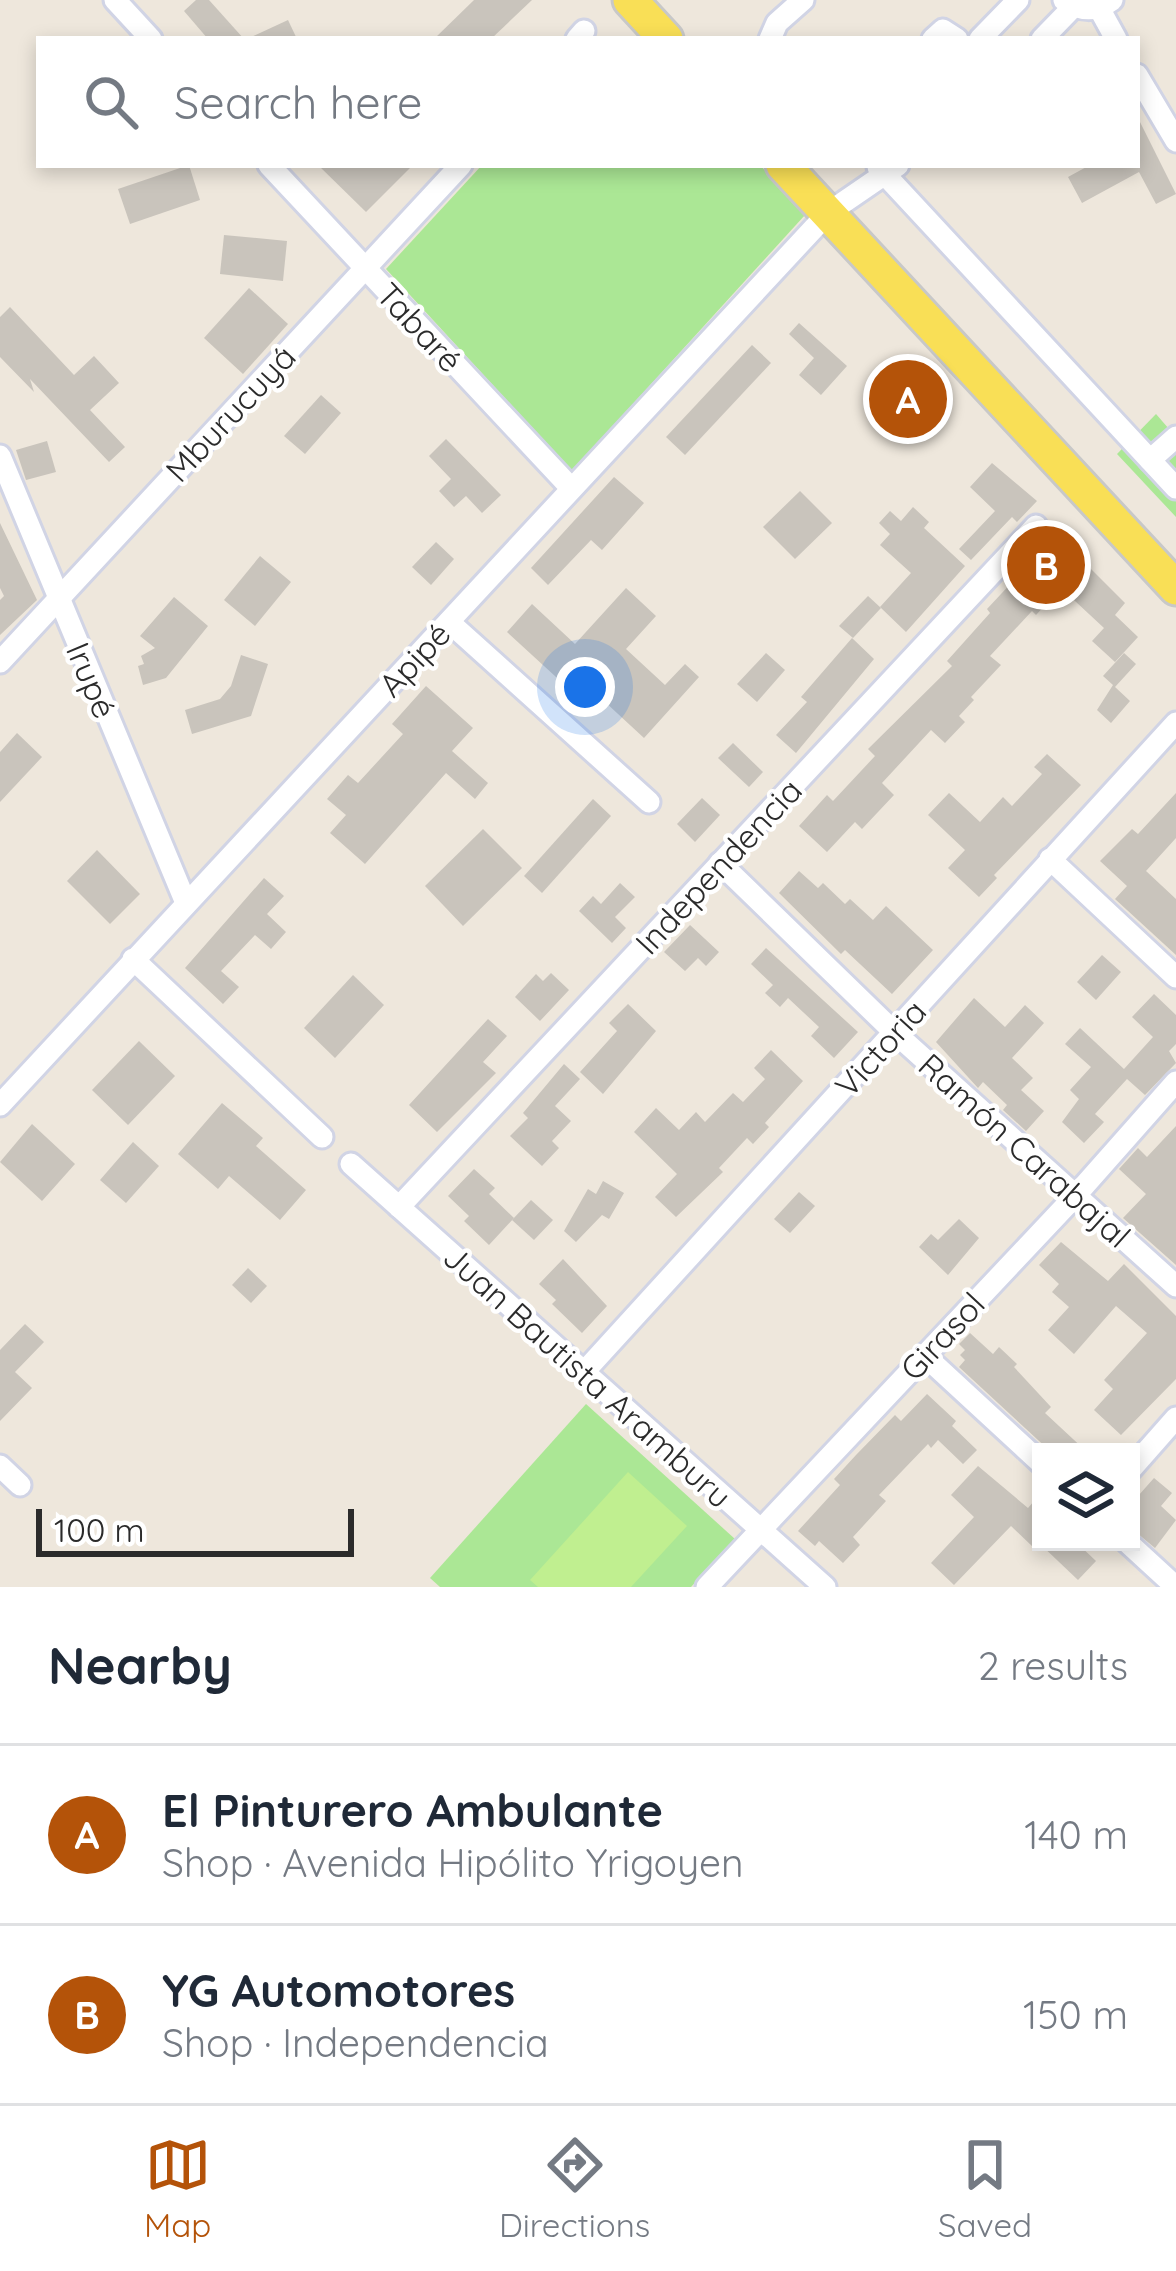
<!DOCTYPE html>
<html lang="en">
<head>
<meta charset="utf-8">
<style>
  body { margin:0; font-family:Quicksand,sans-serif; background:#f6f6f7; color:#1f2937 }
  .controls { position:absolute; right:36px; bottom:36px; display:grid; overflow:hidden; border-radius:0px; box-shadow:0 6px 18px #0003 }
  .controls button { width:108px; height:108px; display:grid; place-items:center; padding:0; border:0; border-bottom:3px solid #e0e1e3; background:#fff; color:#1f2937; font:60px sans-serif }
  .scale { position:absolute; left:36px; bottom:30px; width:318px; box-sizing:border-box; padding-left:12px; border:6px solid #2b2b2b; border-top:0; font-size:33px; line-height:42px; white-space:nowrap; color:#2b2b2b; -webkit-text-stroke:9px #fff; paint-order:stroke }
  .you { position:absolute; left:585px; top:687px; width:42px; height:42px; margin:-30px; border:9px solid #fff; border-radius:50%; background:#1a73e8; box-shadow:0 0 0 18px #1a73e833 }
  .badge { display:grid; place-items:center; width:78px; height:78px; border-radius:50%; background:#b45309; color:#fff; font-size:39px; font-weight:700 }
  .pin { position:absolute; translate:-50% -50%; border:6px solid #fff; box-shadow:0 3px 12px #0006 }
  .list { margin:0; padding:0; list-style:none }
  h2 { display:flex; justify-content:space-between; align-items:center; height:156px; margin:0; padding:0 48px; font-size:51px }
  h2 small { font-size:39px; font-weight:400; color:#747a83 }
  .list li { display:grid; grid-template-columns:78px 1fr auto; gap:36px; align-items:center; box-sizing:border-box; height:180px; padding:0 48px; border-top:3px solid #e0e1e3 }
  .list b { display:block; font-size:45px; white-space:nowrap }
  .list p { margin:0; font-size:39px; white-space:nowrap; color:#747a83 }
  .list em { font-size:39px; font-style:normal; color:#747a83 }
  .icon { flex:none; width:66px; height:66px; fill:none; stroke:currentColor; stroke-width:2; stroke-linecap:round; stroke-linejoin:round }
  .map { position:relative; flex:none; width:1176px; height:1587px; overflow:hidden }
  .search { position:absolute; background:#fff; box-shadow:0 6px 18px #0003; left:36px; right:36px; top:36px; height:132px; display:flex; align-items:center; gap:30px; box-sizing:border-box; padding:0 42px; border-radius:0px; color:#747a83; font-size:45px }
  .sheet { height:516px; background:#fff }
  nav { display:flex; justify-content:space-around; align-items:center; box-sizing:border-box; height:168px; border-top:3px solid #e0e1e3; background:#fff; font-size:33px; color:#747a83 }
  nav a { display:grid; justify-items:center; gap:6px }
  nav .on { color:#b45309 }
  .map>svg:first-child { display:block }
  .green { fill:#abe795 }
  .pitch { fill:#c0ef90 }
  .building { fill:#c9c4bc }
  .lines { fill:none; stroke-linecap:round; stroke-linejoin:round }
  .minor-casing { stroke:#d1d4e5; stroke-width:27 }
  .primary-casing { stroke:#c8c8c8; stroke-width:39 }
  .minor { stroke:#fff; stroke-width:21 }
  .primary { stroke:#f9df56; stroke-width:33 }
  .labels { text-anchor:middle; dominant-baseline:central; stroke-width:9; stroke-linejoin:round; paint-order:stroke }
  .street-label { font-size:33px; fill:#2b2b2b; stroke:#fff }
</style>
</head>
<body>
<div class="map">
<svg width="1176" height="1587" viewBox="0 0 1176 1587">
  <rect width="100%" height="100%" fill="#eee7dc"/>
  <g class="green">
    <polygon points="482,165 760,165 805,215 572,471 386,269"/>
    <polygon points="1156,414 1176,437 1176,517 1117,454"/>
    <polygon points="586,1404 735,1539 691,1587 440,1587 430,1578"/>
  </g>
  <polygon class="pitch" points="628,1472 687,1526 631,1587 538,1587 530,1580"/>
  <g class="building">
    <polygon points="196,0 209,0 244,39 208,39 184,11"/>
    <polygon points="474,0 532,0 491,39 434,39"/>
    <polygon points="288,20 297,39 247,39"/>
    <polygon points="1137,116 1176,194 1156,204 1139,172 1082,203 1068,177 1090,165 1137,165"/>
    <polygon points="189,165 200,200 130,224 118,189"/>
    <polygon points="318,165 413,165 366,212"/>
    <polygon points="224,235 287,241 283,281 220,274"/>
    <polygon points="249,288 288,324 243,374 204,338"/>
    <polygon points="10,307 74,375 94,356 119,383 90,410 125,447 109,462 30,379 34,392 0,357 0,317"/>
    <polygon points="799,323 847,366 821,395 799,375 814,358 789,334"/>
    <polygon points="752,345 771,363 685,455 666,437"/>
    <polygon points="904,368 939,401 912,429 877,397"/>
    <polygon points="321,395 341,413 305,454 284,436"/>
    <polygon points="446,439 501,495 482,513 466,496 454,507 439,491 451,479 429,456"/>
    <polygon points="47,441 56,472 26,480 16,450"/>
    <polygon points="992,463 1037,501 1017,522 1012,517 971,560 959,549 995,511 970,487"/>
    <polygon points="614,477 644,503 602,550 591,540 548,585 531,568"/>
    <polygon points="800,491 832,523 795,559 763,527"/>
    <polygon points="913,507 929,522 924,528 965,566 906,632 880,607 911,573 880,545 890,534 879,523 890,511 901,521"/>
    <polygon points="0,523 37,600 0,635 0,600 4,596 0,588"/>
    <polygon points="1070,535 1082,547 1076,554 1125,603 1115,615 1138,637 1115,662 1092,641 1104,628 1061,588 1036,615 1032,611 990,656 1001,665 971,697 974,700 959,716 965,722 945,743 931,730 882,783 894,795 862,829 855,822 827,852 799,826 827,795 833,801 875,756 868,749 952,666 947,661 990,613 987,609 1055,536"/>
    <polygon points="436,542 454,559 431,585 412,567"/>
    <polygon points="260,556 291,582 255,626 224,600"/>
    <polygon points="626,588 656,616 626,649 665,685 685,664 699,677 644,738 578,677 568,688 507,632 532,604 575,644"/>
    <polygon points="868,596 881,608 853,638 839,626"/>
    <polygon points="174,597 208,626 166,678 143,685 138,666 144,664 141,656 155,648 140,636"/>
    <polygon points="852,638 874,659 796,753 776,735 807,702 801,697"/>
    <polygon points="766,653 785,670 757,702 737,684"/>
    <polygon points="1124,653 1136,664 1115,687 1130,701 1111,723 1097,710 1113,685 1103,676"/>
    <polygon points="241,655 268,664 251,716 192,734 185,710 220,699 231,686"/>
    <polygon points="426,686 473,728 452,751 488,783 475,799 446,773 365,864 330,833 346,815 327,799 348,775 358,783 403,734 392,724"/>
    <polygon points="17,733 42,757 0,802 0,752"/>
    <polygon points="733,743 763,772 749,787 718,758"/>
    <polygon points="1047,754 1081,785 994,875 997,878 979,897 948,868 965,850 928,815 949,793 980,822 1003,797 1012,806 1042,774 1034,767"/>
    <polygon points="1176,793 1176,838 1146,871 1176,899 1176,955 1115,899 1127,886 1100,861 1132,829 1138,834"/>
    <polygon points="702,798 720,815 695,842 677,824"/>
    <polygon points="593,799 611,816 542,893 524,876"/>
    <polygon points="483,829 522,868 463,926 425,886"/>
    <polygon points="97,850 140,894 110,924 67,881"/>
    <polygon points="799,871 818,888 823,883 845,904 850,899 873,920 886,906 933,950 892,994 845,950 841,954 779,893"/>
    <polygon points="264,878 284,896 267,914 286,932 271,949 255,935 221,971 239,987 223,1004 185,968"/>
    <polygon points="620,883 635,897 615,917 626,928 612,943 579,911 593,896 601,904"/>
    <polygon points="690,925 719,952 706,966 698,958 685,971 664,952"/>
    <polygon points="766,948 858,1032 834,1058 811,1036 819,1027 788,998 780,1007 765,993 773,985 751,964"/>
    <polygon points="1102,955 1121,972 1096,1000 1077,982"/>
    <polygon points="551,973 569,990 540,1021 515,997 536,974 543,981"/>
    <polygon points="353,975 384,1005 335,1058 304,1028"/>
    <polygon points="1154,994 1176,1015 1176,1044 1169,1051 1176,1063 1145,1095 1127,1079 1095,1114 1104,1122 1084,1143 1062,1122 1079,1099 1070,1090 1091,1067 1065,1044 1080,1028 1124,1069 1153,1037 1132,1017"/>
    <polygon points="974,998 1005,1027 1025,1005 1044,1023 1012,1058 1033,1078 1021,1090 1044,1111 1026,1131 1003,1110 1007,1105 983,1082 978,1088 936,1042"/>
    <polygon points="628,1004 656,1031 603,1094 580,1072 617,1031 609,1023"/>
    <polygon points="488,1019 507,1036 483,1062 496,1073 437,1132 409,1105"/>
    <polygon points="139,1041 175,1076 128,1125 92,1090"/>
    <polygon points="771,1050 803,1081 765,1123 769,1127 753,1144 747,1138 719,1168 723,1172 676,1217 655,1197 677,1174 634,1132 656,1108 679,1130 696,1112 705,1122 733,1093 743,1102 765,1079 754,1068"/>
    <polygon points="564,1064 580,1079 555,1106 571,1121 552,1141 559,1148 542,1166 510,1136 528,1118 523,1113"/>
    <polygon points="222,1103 263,1138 256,1146 306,1190 280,1220 229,1176 218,1189 178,1154"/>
    <polygon points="32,1124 75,1164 42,1201 0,1162"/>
    <polygon points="1176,1126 1176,1265 1123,1218 1146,1194 1119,1169 1138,1148 1147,1157"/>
    <polygon points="133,1142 159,1166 126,1203 100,1180"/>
    <polygon points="474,1169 495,1188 489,1194 514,1218 489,1245 464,1221 469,1216 448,1196"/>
    <polygon points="603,1181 624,1193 609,1219 602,1215 576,1242 564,1231 588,1189 596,1194"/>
    <polygon points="799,1192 815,1206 790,1233 774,1219"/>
    <polygon points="531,1200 553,1220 534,1240 512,1220"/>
    <polygon points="959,1219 979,1238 948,1275 919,1247 931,1234 938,1240"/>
    <polygon points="1061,1242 1108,1281 1124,1264 1176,1316 1176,1379 1121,1435 1094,1410 1113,1389 1104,1380 1147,1333 1116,1306 1074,1354 1048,1330 1069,1307 1052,1292 1059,1284 1039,1265"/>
    <polygon points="563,1259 607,1306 582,1333 552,1304 556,1300 539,1284"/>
    <polygon points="248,1268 267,1286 251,1303 232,1285"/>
    <polygon points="25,1324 44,1342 15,1372 32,1388 0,1421 0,1350"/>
    <polygon points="970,1333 993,1354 999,1347 1017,1364 1014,1367 1051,1407 1045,1413 1087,1452 1051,1452 959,1367 965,1360 960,1355 965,1350 959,1344"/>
    <polygon points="927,1394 956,1421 952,1426 977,1450 963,1464 938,1440 931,1448 928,1444 879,1495 886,1501 853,1537 860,1545 843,1563 819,1541 815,1546 798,1531 840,1485 834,1479 856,1455 895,1415 901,1421"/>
    <polygon points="978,1466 1028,1508 1041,1493 1041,1538 1033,1547 1011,1526 954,1585 931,1563 974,1517 951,1495"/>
    <polygon points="1154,1478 1172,1493 1161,1506 1176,1520 1155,1548 1131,1528 1131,1504"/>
    <polygon points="1038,1542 1076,1542 1096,1561 1078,1580"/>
  </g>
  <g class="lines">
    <g class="minor-casing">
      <g id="minor">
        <polyline points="115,0 151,39"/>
        <path d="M 1064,0 C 1080,11 1096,12 1112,0"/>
        <polyline points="1099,8 1116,39"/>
        <polyline points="577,39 584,31"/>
        <polyline points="770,39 777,23 803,0"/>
        <polyline points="933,39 943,30 957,39"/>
        <polyline points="980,39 1018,0"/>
        <polyline points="1042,39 1074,6"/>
        <polyline points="1137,75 1176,141"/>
        <polyline points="269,165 571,488"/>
        <polyline points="878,167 1176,488"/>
        <polyline points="0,456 186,903"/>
        <polyline points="1150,460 1176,437"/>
        <polyline points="449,622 649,802"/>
        <polyline points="0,662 461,165"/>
        <polyline points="1050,859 1176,977"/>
        <polyline points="720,863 894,1032 1176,1286"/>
        <polyline points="133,959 322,1137"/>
        <polyline points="0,1105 828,213 898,165"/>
        <polyline points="351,1164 825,1587"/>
        <polyline points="399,1207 1036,526"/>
        <polyline points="924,1355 1041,1463"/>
        <polyline points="584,1372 1176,723"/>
        <polyline points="0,1466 20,1485"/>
        <polyline points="1131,1469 1176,1418"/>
        <polyline points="1127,1542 1176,1587"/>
        <polyline points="707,1587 1076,1195 1176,1082"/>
      </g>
    </g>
    <g class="primary-casing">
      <g id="primary">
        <polyline points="630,0 666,39"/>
        <polyline points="783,165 1176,588"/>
      </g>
    </g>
    <use href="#minor" class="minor"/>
    <use href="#primary" class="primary"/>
  </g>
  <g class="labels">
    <g class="street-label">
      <text transform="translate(420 327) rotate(47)">Tabaré</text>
      <text transform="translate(230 413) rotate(-47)">Mburucuyá</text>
      <text transform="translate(414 659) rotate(-47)">Apipé</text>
      <text transform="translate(92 680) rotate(67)">Irupé</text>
      <text transform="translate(718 866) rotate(-47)">Independencia</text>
      <text transform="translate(880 1048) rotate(-48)">Victoria</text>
      <text transform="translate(1025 1150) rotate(42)">Ramón Carabajal</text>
      <text transform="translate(942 1336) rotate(-47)">Girasol</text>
      <text transform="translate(588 1376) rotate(42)">Juan Bautista Aramburu</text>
    </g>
  </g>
</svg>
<div class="controls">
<button><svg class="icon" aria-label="layers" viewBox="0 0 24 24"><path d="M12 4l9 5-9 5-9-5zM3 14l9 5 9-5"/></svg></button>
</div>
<div class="scale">100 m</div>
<div class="you"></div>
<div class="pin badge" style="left:908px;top:399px">A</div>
<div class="pin badge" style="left:1046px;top:565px">B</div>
<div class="search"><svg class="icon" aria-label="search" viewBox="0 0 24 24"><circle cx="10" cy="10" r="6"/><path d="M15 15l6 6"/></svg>Search here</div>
</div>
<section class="sheet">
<h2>Nearby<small>2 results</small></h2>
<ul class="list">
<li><span class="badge">A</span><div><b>El Pinturero Ambulante</b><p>Shop · Avenida Hipólito Yrigoyen</p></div><em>140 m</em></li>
<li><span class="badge">B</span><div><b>YG Automotores</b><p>Shop · Independencia</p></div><em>150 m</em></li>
</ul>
</section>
<nav>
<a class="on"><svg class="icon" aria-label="map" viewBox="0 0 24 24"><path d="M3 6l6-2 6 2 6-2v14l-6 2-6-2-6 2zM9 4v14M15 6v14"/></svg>Map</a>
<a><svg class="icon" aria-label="directions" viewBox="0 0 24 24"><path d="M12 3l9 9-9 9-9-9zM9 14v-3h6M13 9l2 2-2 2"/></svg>Directions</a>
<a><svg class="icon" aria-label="saved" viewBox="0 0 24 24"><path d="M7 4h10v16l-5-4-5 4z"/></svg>Saved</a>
</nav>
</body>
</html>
